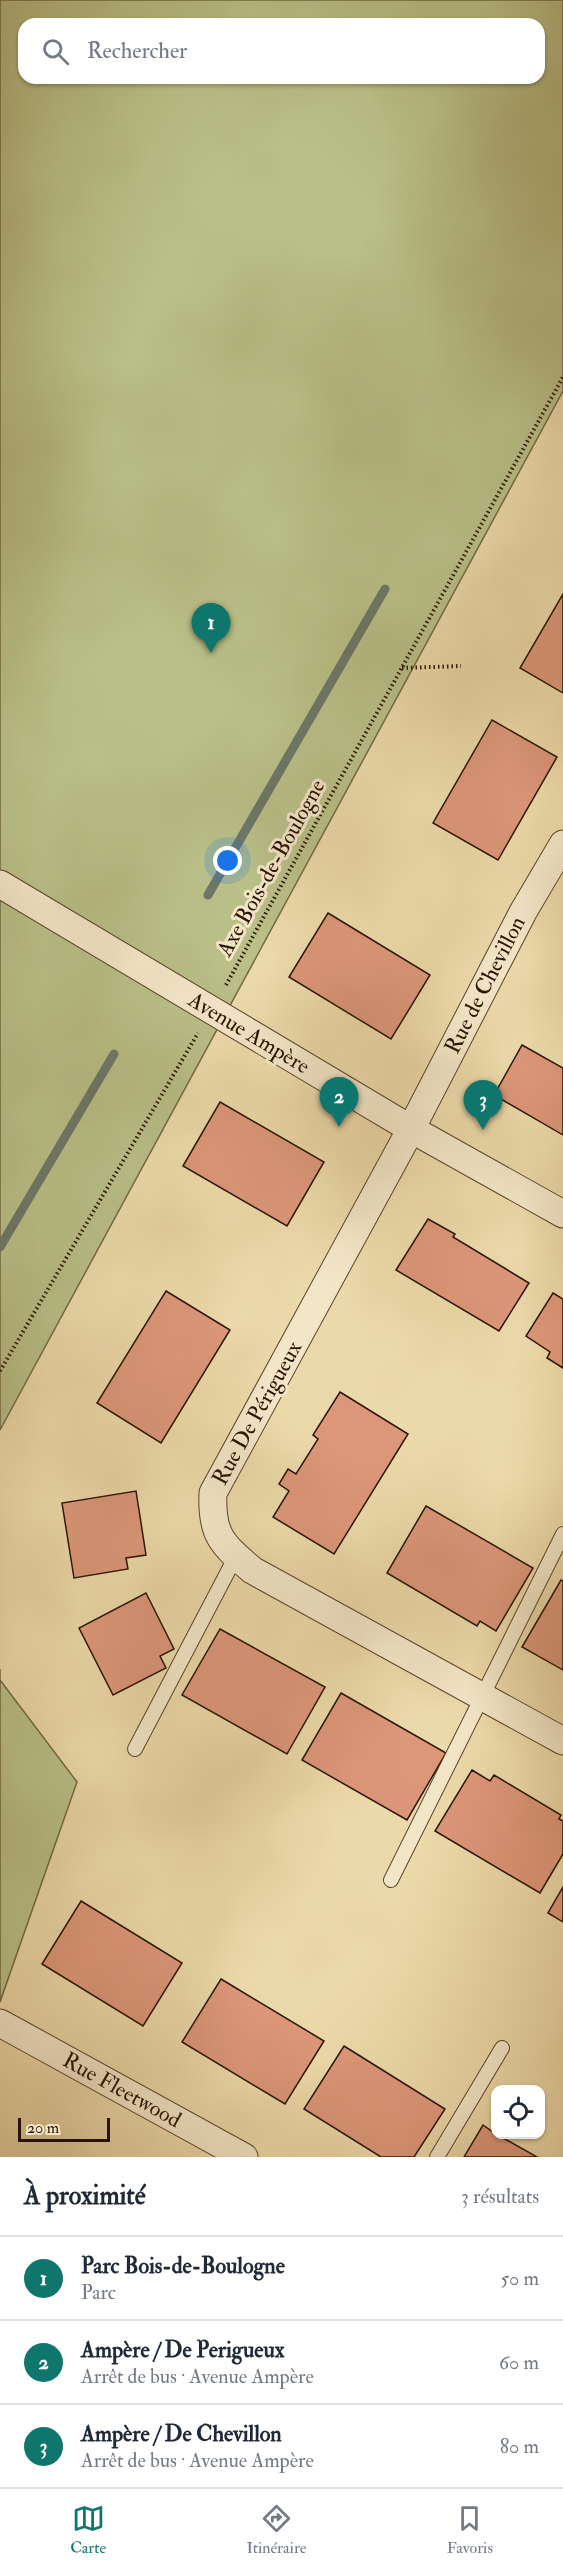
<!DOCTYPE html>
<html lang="fr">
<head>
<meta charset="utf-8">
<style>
  body { margin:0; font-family:"IM FELL Double Pica",serif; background:#f6f6f7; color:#1f2937 }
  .controls { position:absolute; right:18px; bottom:18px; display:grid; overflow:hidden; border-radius:12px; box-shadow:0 2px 4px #0004 }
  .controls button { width:54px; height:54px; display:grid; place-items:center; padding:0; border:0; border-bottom:2px solid #e0e1e3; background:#fff; color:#1f2937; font:30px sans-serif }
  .scale { position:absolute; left:18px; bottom:15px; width:92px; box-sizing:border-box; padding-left:6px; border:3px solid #291301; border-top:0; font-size:16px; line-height:21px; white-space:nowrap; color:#291301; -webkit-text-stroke:4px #f3e6c7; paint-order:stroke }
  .you { position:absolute; left:228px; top:861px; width:21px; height:21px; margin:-15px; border:4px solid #fff; border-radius:50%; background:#1a73e8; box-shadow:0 0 0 9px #1a73e833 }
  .badge { display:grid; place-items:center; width:39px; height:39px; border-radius:50%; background:#0f766e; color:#fff; font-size:20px; font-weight:700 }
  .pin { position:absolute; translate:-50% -50px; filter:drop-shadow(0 2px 3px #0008) }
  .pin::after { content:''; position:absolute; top:32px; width:21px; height:18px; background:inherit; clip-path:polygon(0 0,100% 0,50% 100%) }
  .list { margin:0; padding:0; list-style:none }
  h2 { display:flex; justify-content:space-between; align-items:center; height:78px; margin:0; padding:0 24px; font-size:26px }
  h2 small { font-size:20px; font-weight:400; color:#747a83 }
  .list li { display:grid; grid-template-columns:39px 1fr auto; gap:18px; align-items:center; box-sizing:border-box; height:84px; padding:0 24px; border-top:2px solid #e0e1e3 }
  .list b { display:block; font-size:22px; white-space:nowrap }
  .list p { margin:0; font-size:20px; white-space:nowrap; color:#747a83 }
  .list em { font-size:20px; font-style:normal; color:#747a83 }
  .icon { flex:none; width:33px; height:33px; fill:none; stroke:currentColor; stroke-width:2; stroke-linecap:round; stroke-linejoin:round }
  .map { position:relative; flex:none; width:563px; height:2157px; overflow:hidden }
  .search { position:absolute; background:#fff; box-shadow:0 2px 4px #0004; left:18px; right:18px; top:18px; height:66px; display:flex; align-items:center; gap:15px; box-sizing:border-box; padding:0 21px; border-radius:18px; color:#747a83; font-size:22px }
  .sheet { height:330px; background:#fff }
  nav { display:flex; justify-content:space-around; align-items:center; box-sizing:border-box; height:84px; border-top:2px solid #e0e1e3; background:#fff; font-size:16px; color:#747a83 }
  nav a { display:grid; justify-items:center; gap:3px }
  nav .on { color:#0f766e }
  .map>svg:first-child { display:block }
  .green { fill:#b9bf87; stroke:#716944; stroke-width:1.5; fill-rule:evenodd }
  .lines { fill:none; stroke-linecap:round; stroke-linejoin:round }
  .stream { stroke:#6c7768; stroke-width:9 }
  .building { fill:#dc9779; stroke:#291301; stroke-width:1.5 }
  .service-casing { stroke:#5a442b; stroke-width:16 }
  .minor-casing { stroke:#5a442b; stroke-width:29 }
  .path { stroke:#291301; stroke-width:4; stroke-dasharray:1.5 3; stroke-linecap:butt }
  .service { stroke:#f3e6c7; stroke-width:14 }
  .minor { stroke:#f3e6c7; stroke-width:27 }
  .labels { text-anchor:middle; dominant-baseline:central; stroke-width:6; stroke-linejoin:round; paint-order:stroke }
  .street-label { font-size:22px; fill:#291301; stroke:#f3e6c7 }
</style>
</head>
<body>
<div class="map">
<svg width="563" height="2157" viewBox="0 0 563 2157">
  <rect width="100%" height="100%" fill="#ecd9a9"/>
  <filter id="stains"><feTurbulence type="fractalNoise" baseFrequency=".00333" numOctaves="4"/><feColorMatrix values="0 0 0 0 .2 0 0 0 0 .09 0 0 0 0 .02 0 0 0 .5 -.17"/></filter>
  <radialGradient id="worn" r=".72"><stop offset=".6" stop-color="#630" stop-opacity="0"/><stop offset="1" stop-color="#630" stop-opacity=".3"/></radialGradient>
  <g class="green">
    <path d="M 0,0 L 563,0 L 563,391 L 0,1430 ZM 24,24 L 539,24 L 539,78 L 24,78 Z"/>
    <polygon points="0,1669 0,1680 77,1782 0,2002"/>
  </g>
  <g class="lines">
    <g class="stream">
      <polyline points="208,895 385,589"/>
      <polyline points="0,1247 114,1054"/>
    </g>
  </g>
  <g class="building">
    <polygon points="563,594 563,693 520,668"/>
    <polygon points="492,720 557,757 498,860 433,823"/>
    <polygon points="328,913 430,975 391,1039 289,977"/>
    <polygon points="522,1045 563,1068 563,1135 494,1095"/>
    <polygon points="220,1102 324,1162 287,1226 183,1166"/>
    <polygon points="428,1219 455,1234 453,1237 529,1283 499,1331 396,1270"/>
    <polygon points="166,1291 230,1330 161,1443 97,1403"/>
    <polygon points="553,1293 563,1299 563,1368 547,1358 550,1352 526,1336"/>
    <polygon points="340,1392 408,1434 334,1554 273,1517 289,1491 279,1484 288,1469 296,1474 318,1439 313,1435"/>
    <polygon points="136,1491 146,1555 126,1558 128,1569 74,1578 62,1503"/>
    <polygon points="426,1506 533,1568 496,1631 480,1621 477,1626 387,1573"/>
    <polygon points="561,1580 563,1581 563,1670 522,1647"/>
    <polygon points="146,1593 174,1649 160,1656 166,1668 113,1695 79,1628"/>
    <polygon points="220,1629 325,1687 287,1754 182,1695"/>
    <polygon points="341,1693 446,1753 407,1820 302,1760"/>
    <polygon points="472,1770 490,1781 494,1775 561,1815 559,1819 563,1821 563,1854 540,1893 435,1831"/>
    <polygon points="563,1887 563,1922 548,1913"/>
    <polygon points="81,1901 182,1963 143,2026 42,1964"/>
    <polygon points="221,1979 324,2041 285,2104 182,2042"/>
    <polygon points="344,2046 445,2109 414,2157 381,2157 304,2109"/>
    <polygon points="483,2125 496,2134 537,2157 464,2157"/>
  </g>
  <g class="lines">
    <g class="service-casing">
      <g id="service">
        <polyline points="135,1749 236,1556"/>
        <polyline points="391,1880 563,1534"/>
        <polyline points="437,2157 502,2048"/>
      </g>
    </g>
    <g class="minor-casing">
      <g id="minor">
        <path d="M 563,844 L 523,912 L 411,1129 L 213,1493 C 211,1535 222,1544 252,1570 L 563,1741"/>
        <polyline points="0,884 411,1129 563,1214"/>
        <polyline points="0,2023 244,2157"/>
      </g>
    </g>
    <g class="path">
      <polyline points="402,668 461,666"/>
      <polyline points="226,985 563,377"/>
      <polyline points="0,1371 198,1033"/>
    </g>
    <use href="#service" class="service"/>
    <use href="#minor" class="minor"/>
  </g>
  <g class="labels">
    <g class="street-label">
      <text transform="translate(271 868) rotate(-61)">Axe Bois-de-Boulogne</text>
      <text transform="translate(485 985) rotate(-63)">Rue de Chevillon</text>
      <text transform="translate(249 1033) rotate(31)">Avenue Ampère</text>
      <text transform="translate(257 1413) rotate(-61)">Rue De Périgueux</text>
      <text transform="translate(122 2090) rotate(29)">Rue Fleetwood</text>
    </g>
  </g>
  <rect width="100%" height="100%" filter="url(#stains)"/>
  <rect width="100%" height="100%" fill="url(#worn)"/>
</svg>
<div class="controls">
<button><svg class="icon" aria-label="locate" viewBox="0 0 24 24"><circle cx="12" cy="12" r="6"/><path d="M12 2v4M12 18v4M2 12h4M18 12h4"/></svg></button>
</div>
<div class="scale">20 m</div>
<div class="you"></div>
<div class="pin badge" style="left:211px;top:653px">1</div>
<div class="pin badge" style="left:339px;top:1127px">2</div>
<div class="pin badge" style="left:483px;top:1130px">3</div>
<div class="search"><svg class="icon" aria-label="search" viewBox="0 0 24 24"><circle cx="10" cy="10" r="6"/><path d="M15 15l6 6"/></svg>Rechercher</div>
</div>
<section class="sheet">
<h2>À proximité<small>3 résultats</small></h2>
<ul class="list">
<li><span class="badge">1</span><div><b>Parc Bois-de-Boulogne</b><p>Parc</p></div><em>50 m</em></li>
<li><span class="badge">2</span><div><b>Ampère / De Perigueux</b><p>Arrêt de bus · Avenue Ampère</p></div><em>60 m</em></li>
<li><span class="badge">3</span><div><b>Ampère / De Chevillon</b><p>Arrêt de bus · Avenue Ampère</p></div><em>80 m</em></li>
</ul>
</section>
<nav>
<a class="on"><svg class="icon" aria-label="map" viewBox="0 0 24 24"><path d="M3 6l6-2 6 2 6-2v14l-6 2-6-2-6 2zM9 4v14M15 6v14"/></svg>Carte</a>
<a><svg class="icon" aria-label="directions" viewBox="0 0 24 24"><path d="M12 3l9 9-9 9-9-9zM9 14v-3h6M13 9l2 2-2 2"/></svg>Itinéraire</a>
<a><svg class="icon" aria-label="saved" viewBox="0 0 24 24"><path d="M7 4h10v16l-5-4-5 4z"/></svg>Favoris</a>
</nav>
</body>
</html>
